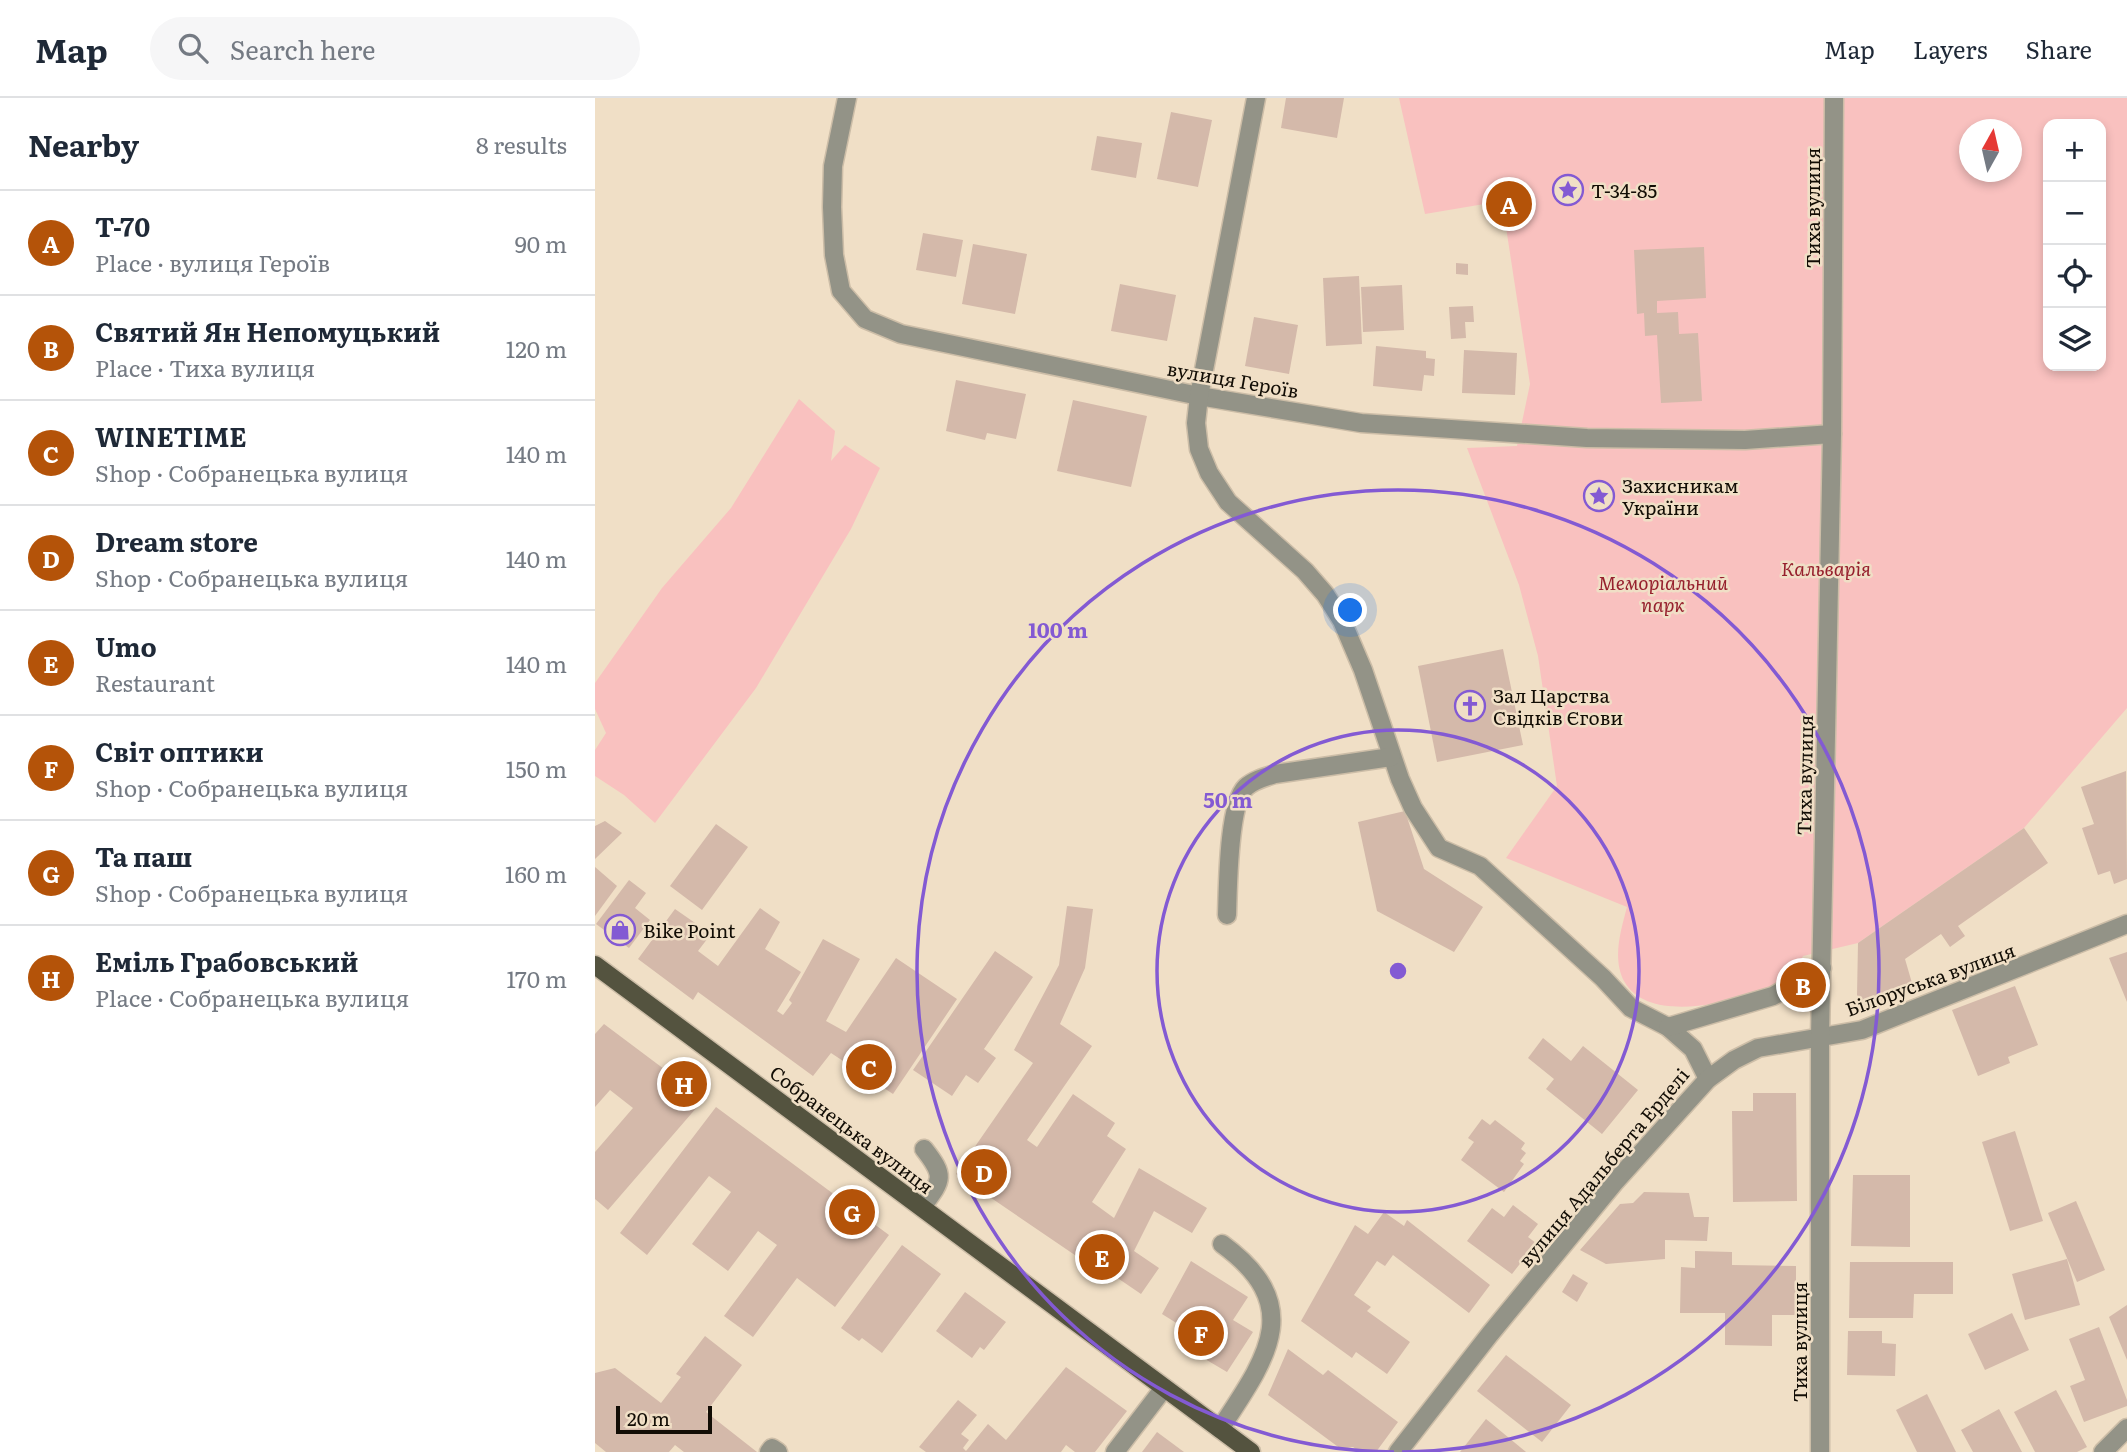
<!DOCTYPE html>
<html lang="en">
<head>
<meta charset="utf-8">
<style>
  body { margin:0; font-family:Literata,serif; background:#f6f6f7; color:#1f2937 }
  .controls { position:absolute; right:21px; top:21px; display:grid; overflow:hidden; border-radius:14px; box-shadow:0 4px 10px #0003 }
  .controls button { width:63px; height:63px; display:grid; place-items:center; padding:0; border:0; border-bottom:2px solid #e0e1e3; background:#fff; color:#1f2937; font:35px sans-serif }
  .compass { position:absolute; left:1364px; top:21px; width:63px; height:63px; border-radius:50%; background:#fff; box-shadow:0 4px 10px #0003; rotate:8deg }
  .scale { position:absolute; left:21px; bottom:18px; width:96px; box-sizing:border-box; padding-left:7px; border:4px solid #120d05; border-top:0; font-size:19px; line-height:24px; white-space:nowrap; color:#120d05; -webkit-text-stroke:5px #f0dfc6; paint-order:stroke }
  .you { position:absolute; left:756px; top:513px; width:24px; height:24px; margin:-18px; border:5px solid #fff; border-radius:50%; background:#1a73e8; box-shadow:0 0 0 10px #1a73e833 }
  .badge { display:grid; place-items:center; width:46px; height:46px; border-radius:50%; background:#b45309; color:#fff; font-size:23px; font-weight:700 }
  .pin { position:absolute; translate:-50% -50%; border:4px solid #fff; box-shadow:0 2px 7px #0006 }
  .list { margin:0; padding:0; list-style:none }
  h2 { display:flex; justify-content:space-between; align-items:center; height:91px; margin:0; padding:0 28px; font-size:30px }
  h2 small { font-size:23px; font-weight:400; color:#747a83 }
  .list li { display:grid; grid-template-columns:46px 1fr auto; gap:21px; align-items:center; box-sizing:border-box; height:105px; padding:0 28px; border-top:2px solid #e0e1e3 }
  .list b { display:block; font-size:26px; white-space:nowrap }
  .list p { margin:0; font-size:23px; white-space:nowrap; color:#747a83 }
  .list em { font-size:23px; font-style:normal; color:#747a83 }
  .icon { flex:none; width:38px; height:38px; fill:none; stroke:currentColor; stroke-width:2; stroke-linecap:round; stroke-linejoin:round }
  .map { position:relative; flex:none; width:1532px; height:1354px; overflow:hidden }
  header { display:flex; align-items:center; gap:42px; box-sizing:border-box; height:98px; padding:0 35px; background:#fff; border-bottom:2px solid #e0e1e3 }
  header strong { font-size:33px }
  nav { display:flex; gap:38px; margin-inline-start:auto; font-size:24px }
  .search { width:490px; height:63px; background:#f6f6f7; display:flex; align-items:center; gap:18px; box-sizing:border-box; padding:0 24px; border-radius:38px; color:#747a83; font-size:26px }
  main { display:flex }
  aside { flex:1; background:#fff }
  .map>svg:first-child { display:block }
  .green { fill:#f9c1bf; fill-rule:evenodd }
  .building { fill:#d4b9aa }
  .lines { fill:none; stroke-linecap:round; stroke-linejoin:round }
  .minor-casing { stroke:#ccbda7; stroke-width:21 }
  .major-casing { stroke:#ccbda7; stroke-width:21 }
  .minor { stroke:#939387; stroke-width:18 }
  .major { stroke:#54533f; stroke-width:18 }
  .ring { fill:none; stroke:#835ad3; stroke-width:3.5 }
  .labels { text-anchor:middle; dominant-baseline:central; stroke-width:5; stroke-linejoin:round; paint-order:stroke }
  .poi-label { font-size:19px; fill:#120d05; stroke:#f0dfc6; text-anchor:start }
  .street-label { font-size:19px; fill:#120d05; stroke:#f0dfc6 }
  .park-label { font-size:19px; font-style:italic; fill:#96202d; stroke:#f0dfc6 }
  .centre { fill:#835ad3; stroke:#f0dfc6; stroke-width:3.5 }
  .ring-label { font-size:21px; text-anchor:middle; font-weight:bold; fill:#835ad3; stroke:#f0dfc6; stroke-width:5; stroke-linejoin:round; paint-order:stroke }
</style>
</head>
<body>
<header>
<strong>Map</strong>
<div class="search"><svg class="icon" aria-label="search" viewBox="0 0 24 24"><circle cx="10" cy="10" r="6"/><path d="M15 15l6 6"/></svg>Search here</div>
<nav><a>Map</a><a>Layers</a><a>Share</a></nav>
</header>
<main>
<aside>
<h2>Nearby<small>8 results</small></h2>
<ul class="list">
<li><span class="badge">A</span><div><b>Т-70</b><p>Place · вулиця Героїв</p></div><em>90 m</em></li>
<li><span class="badge">B</span><div><b>Святий Ян Непомуцький</b><p>Place · Тиха вулиця</p></div><em>120 m</em></li>
<li><span class="badge">C</span><div><b>WINETIME</b><p>Shop · Собранецька вулиця</p></div><em>140 m</em></li>
<li><span class="badge">D</span><div><b>Dream store</b><p>Shop · Собранецька вулиця</p></div><em>140 m</em></li>
<li><span class="badge">E</span><div><b>Umo</b><p>Restaurant</p></div><em>140 m</em></li>
<li><span class="badge">F</span><div><b>Світ оптики</b><p>Shop · Собранецька вулиця</p></div><em>150 m</em></li>
<li><span class="badge">G</span><div><b>Та паш</b><p>Shop · Собранецька вулиця</p></div><em>160 m</em></li>
<li><span class="badge">H</span><div><b>Еміль Грабовський</b><p>Place · Собранецька вулиця</p></div><em>170 m</em></li>
</ul>
</aside>
<div class="map">
<svg width="1532" height="1354" viewBox="0 0 1532 1354">
  <rect width="100%" height="100%" fill="#f0dfc6"/>
  <g class="green">
    <path d="M 804,0 L 1532,0 L 1532,610 L 1429,730 L 1263,845 L 1208,858 C 1201,873 1189,884 1174,891 C 1167,895 1157,897 1149,899 C 1115,908 1050,921 1029,883 C 1017,860 1026,832 1032,809 L 911,760 L 962,688 L 943,558 L 924,487 L 872,350 L 922,348 L 935,286 L 907,103 L 830,116 ZM 1453,26 L 1506,26 L 1506,268 L 1453,268 ZM 1374,32 L 1416,32 L 1416,74 L 1374,74 Z"/>
    <polygon points="204,301 240,333 236,363 250,347 285,370 256,431 161,590 60,725 29,697 0,678 0,652 11,635 0,611 0,585 67,490 136,410"/>
  </g>
  <g class="building">
    <polygon points="691,0 749,0 742,40 686,30"/>
    <polygon points="576,14 617,22 603,89 562,81"/>
    <polygon points="502,38 547,45 541,80 496,72"/>
    <polygon points="328,135 368,142 361,179 321,172"/>
    <polygon points="378,146 432,156 420,216 367,206"/>
    <polygon points="1109,149 1111,200 1062,203 1062,215 1083,214 1084,236 1103,235 1107,303 1066,305 1062,237 1050,238 1049,215 1042,216 1039,152"/>
    <polygon points="861,165 873,166 873,177 861,176"/>
    <polygon points="764,178 767,246 731,248 728,180"/>
    <polygon points="525,186 581,197 572,243 516,233"/>
    <polygon points="807,187 809,232 768,234 766,189"/>
    <polygon points="878,208 879,224 870,224 871,240 856,241 854,209"/>
    <polygon points="659,219 703,227 694,276 650,268"/>
    <polygon points="781,248 831,253 831,260 840,261 839,278 829,277 827,293 778,288"/>
    <polygon points="869,252 922,255 920,297 867,295"/>
    <polygon points="361,282 431,296 421,341 392,335 390,342 351,333"/>
    <polygon points="478,302 552,318 536,389 462,373"/>
    <polygon points="908,551 928,647 842,664 823,568"/>
    <polygon points="1531,673 1532,781 1519,786 1515,773 1503,777 1487,730 1499,726 1486,689"/>
    <polygon points="810,713 829,771 888,809 859,854 782,813 763,724"/>
    <polygon points="10,723 27,735 0,761 0,728"/>
    <polygon points="121,726 153,749 107,812 75,788"/>
    <polygon points="1429,730 1453,765 1363,828 1370,838 1355,849 1346,836 1310,861 1319,892 1273,910 1262,897 1263,845"/>
    <polygon points="0,769 22,788 0,818"/>
    <polygon points="34,782 51,795 40,810 55,822 34,850 1,826"/>
    <polygon points="472,808 498,811 490,870 465,926 497,948 432,1042 442,1049 478,996 520,1025 512,1038 531,1051 497,1104 519,1120 544,1070 612,1110 597,1135 559,1113 539,1153 564,1170 546,1196 499,1164 496,1168 361,1076 438,965 419,952 464,867"/>
    <polygon points="165,810 185,824 170,851 206,874 182,913 188,917 197,905 194,902 228,841 265,861 231,923 251,934 301,860 362,901 298,996 236,955 218,978 103,894 98,902 43,861 80,811 116,836 103,853 123,868"/>
    <polygon points="400,853 438,879 389,951 401,960 383,985 371,977 357,998 318,972"/>
    <polygon points="1532,854 1532,904 1514,860"/>
    <polygon points="1420,888 1443,947 1413,959 1415,965 1383,978 1357,912"/>
    <polygon points="9,926 109,1001 13,1112 0,1101 0,1054 38,1010 15,992 0,1009 0,936"/>
    <polygon points="948,940 976,963 988,948 1043,992 1007,1036 951,991 959,981 933,960"/>
    <polygon points="1158,995 1201,995 1202,1103 1138,1104 1137,1013 1158,1013"/>
    <polygon points="121,1009 294,1137 240,1209 202,1180 158,1239 129,1218 182,1147 163,1133 133,1173 97,1146 136,1094 114,1078 52,1157 25,1135"/>
    <polygon points="887,1021 895,1027 900,1022 930,1045 926,1051 931,1055 925,1063 929,1066 909,1094 866,1062 879,1044 873,1040"/>
    <polygon points="1420,1033 1448,1123 1415,1133 1387,1044"/>
    <polygon points="1258,1077 1315,1077 1315,1149 1256,1148"/>
    <polygon points="1049,1094 1094,1095 1099,1119 1114,1119 1112,1143 1070,1142 1070,1161 1011,1166 985,1152 1025,1106 1038,1105"/>
    <polygon points="1481,1103 1510,1172 1482,1184 1453,1115"/>
    <polygon points="918,1107 943,1126 933,1139 941,1145 917,1176 872,1143 897,1110 909,1119"/>
    <polygon points="789,1114 809,1128 812,1122 895,1187 874,1215 798,1157 790,1168 782,1163 759,1197 776,1209 772,1213 815,1244 792,1276 761,1254 757,1260 706,1223 760,1127 773,1136"/>
    <polygon points="307,1147 346,1176 287,1255 267,1240 264,1243 246,1230"/>
    <polygon points="1100,1153 1137,1154 1137,1167 1201,1168 1201,1217 1177,1217 1177,1248 1130,1247 1130,1215 1085,1215 1086,1169 1100,1170"/>
    <polygon points="1472,1161 1485,1207 1430,1222 1417,1176"/>
    <polygon points="596,1163 653,1199 638,1222 658,1234 632,1274 610,1261 618,1248 567,1216"/>
    <polygon points="1255,1164 1358,1164 1358,1196 1319,1196 1318,1220 1254,1220"/>
    <polygon points="978,1176 993,1185 982,1204 967,1194"/>
    <polygon points="370,1194 411,1224 389,1252 385,1249 377,1260 341,1233"/>
    <polygon points="1532,1207 1532,1262 1514,1219"/>
    <polygon points="1417,1215 1434,1252 1390,1272 1373,1236"/>
    <polygon points="1504,1229 1532,1302 1532,1308 1489,1324 1475,1288 1490,1282 1474,1241"/>
    <polygon points="1253,1233 1287,1233 1287,1245 1301,1246 1300,1278 1252,1277"/>
    <polygon points="110,1238 147,1267 111,1314 162,1354 89,1354 80,1347 74,1354 11,1354 0,1345 0,1275 20,1270 66,1305 86,1279 81,1276"/>
    <polygon points="693,1251 728,1277 733,1272 803,1324 781,1354 765,1354 758,1349 746,1351 673,1297"/>
    <polygon points="911,1257 976,1307 947,1344 882,1293"/>
    <polygon points="471,1269 532,1313 500,1354 480,1354 471,1347 466,1354 331,1354 324,1349 363,1302 382,1317 366,1336 374,1342 368,1350 371,1353 393,1326 411,1342"/>
    <polygon points="1461,1292 1492,1349 1482,1354 1440,1354 1419,1314"/>
    <polygon points="1332,1296 1361,1354 1322,1354 1301,1312"/>
    <polygon points="1404,1311 1427,1354 1378,1354 1366,1332"/>
    <polygon points="891,1321 931,1354 865,1354"/>
    <polygon points="562,1334 589,1354 547,1354"/>
  </g>
  <g class="lines">
    <g class="minor-casing">
      <g id="minor">
        <polyline points="252,0 238,68 237,109 239,157 246,193 270,221 306,236 604,298 766,325 992,340 1150,342 1237,336"/>
        <polyline points="661,0 604,298 601,325 604,351 614,375 633,404 710,473 730,496 747,523 768,572 805,681 818,710 844,750 885,768 1008,880 1036,910 1073,929 1098,951 1113,981"/>
        <path d="M 632,817 C 633,790 633,706 651,689 C 659,682 670,679 680,676 L 796,659"/>
        <polyline points="1073,929 1178,898 1227,870"/>
        <path d="M 327,1109 C 347,1082 351,1079 329,1051"/>
        <path d="M 625,1331 C 671,1261 712,1208 627,1146"/>
        <polyline points="174,1354 177,1350 183,1354"/>
        <polyline points="520,1354 569,1290"/>
        <polyline points="803,1354 895,1236 1019,1085 1113,981 1139,962 1163,950 1267,932 1532,826"/>
        <polyline points="1225,1354 1225,939 1237,336 1239,0"/>
        <polyline points="1508,1354 1532,1330"/>
      </g>
    </g>
    <g class="major-casing">
      <polyline id="major" points="0,867 656,1354"/>
    </g>
    <use href="#minor" class="minor"/>
    <use href="#major" class="major"/>
  </g>
  <g class="ring">
    <circle cx="803" cy="873" r="241"/>
    <path d="M799 1354A481 481 0 1 1 807 1354"/>
  </g>
  <defs>
    <g id="sight-ring" transform="scale(1.575)"><circle r="9.5" fill="#f0dfc6" stroke="#835ad3" stroke-width="1.5"/><path d="M0-6L1.8-2.2L6-1.7L2.9 1.2L3.7 5.4L0 3.3L-3.7 5.4L-2.9 1.2L-6-1.7L-1.8-2.2Z" fill="#835ad3"/></g>
    <g id="church-ring" transform="scale(1.575)"><circle r="9.5" fill="#f0dfc6" stroke="#835ad3" stroke-width="1.5"/><path d="M-1.2-6h2.4v3.5h3.3v2.4h-3.3V6h-2.4V-.1h-3.3v-2.4h3.3Z" fill="#835ad3"/></g>
    <g id="shop-ring" transform="scale(1.575)"><circle r="9.5" fill="#f0dfc6" stroke="#835ad3" stroke-width="1.5"/><path d="M-5-2.5h2.3a2.7 3.5 0 0 1 5.4 0H5L5.5 6h-11ZM-1.5-2.5h3a1.5 2.3 0 0 0-3 0Z" fill="#835ad3"/></g>
  </defs>
  <g fill-rule="evenodd">
    <use href="#sight-ring" x="973" y="92"/>
    <use href="#sight-ring" x="1004" y="398"/>
    <use href="#church-ring" x="875" y="608"/>
    <use href="#shop-ring" x="25" y="832"/>
  </g>
  <g class="labels">
    <g class="poi-label">
      <text x="996" y="92">Т-34-85</text>
      <text x="1027" y="387">Захисникам<tspan x="1027" dy="22">України</tspan></text>
      <text x="898" y="597">Зал Царства<tspan x="898" dy="22">Свідків Єгови</tspan></text>
      <text x="48" y="832">Bike Point</text>
    </g>
    <g class="street-label">
      <text transform="translate(1217 110) rotate(-90)">Тиха вулиця</text>
      <text transform="translate(638 281) rotate(10)">вулиця Героїв</text>
      <text transform="translate(1209 677) rotate(-89)">Тиха вулиця</text>
      <text transform="translate(1335 881) rotate(-20)">Білоруська вулиця</text>
      <text transform="translate(257 1031) rotate(37)">Собранецька вулиця</text>
      <text transform="translate(1008 1069) rotate(-50)">вулиця Адальберта Ерделі</text>
      <text transform="translate(1204 1244) rotate(-90)">Тиха вулиця</text>
    </g>
    <g class="park-label">
      <text x="1231" y="470">Кальварія</text>
      <text x="1068" y="484">Меморіальний<tspan x="1068" dy="22">парк</tspan></text>
    </g>
  </g>
  <circle cx="803" cy="873" r="10" class="centre"/>
  <g class="ring-label">
    <text x="463" y="540">100 m</text>
    <text x="633" y="710">50 m</text>
  </g>
</svg>
<div class="controls">
<button>+</button>
<button>−</button>
<button><svg class="icon" aria-label="locate" viewBox="0 0 24 24"><circle cx="12" cy="12" r="6"/><path d="M12 2v4M12 18v4M2 12h4M18 12h4"/></svg></button>
<button><svg class="icon" aria-label="layers" viewBox="0 0 24 24"><path d="M12 4l9 5-9 5-9-5zM3 14l9 5 9-5"/></svg></button>
</div>
<svg class="compass" viewBox="-18 -18 36 36"><path d="M0-13l5 13h-10z" fill="#e53935"/><path d="M0 13l5-13h-10z" fill="#747a83"/></svg>
<div class="scale">20 m</div>
<div class="you"></div>
<div class="pin badge" style="left:914px;top:106px">A</div>
<div class="pin badge" style="left:1208px;top:887px">B</div>
<div class="pin badge" style="left:274px;top:969px">C</div>
<div class="pin badge" style="left:389px;top:1074px">D</div>
<div class="pin badge" style="left:507px;top:1159px">E</div>
<div class="pin badge" style="left:606px;top:1235px">F</div>
<div class="pin badge" style="left:257px;top:1114px">G</div>
<div class="pin badge" style="left:89px;top:986px">H</div>
</div>
</main>
</body>
</html>
